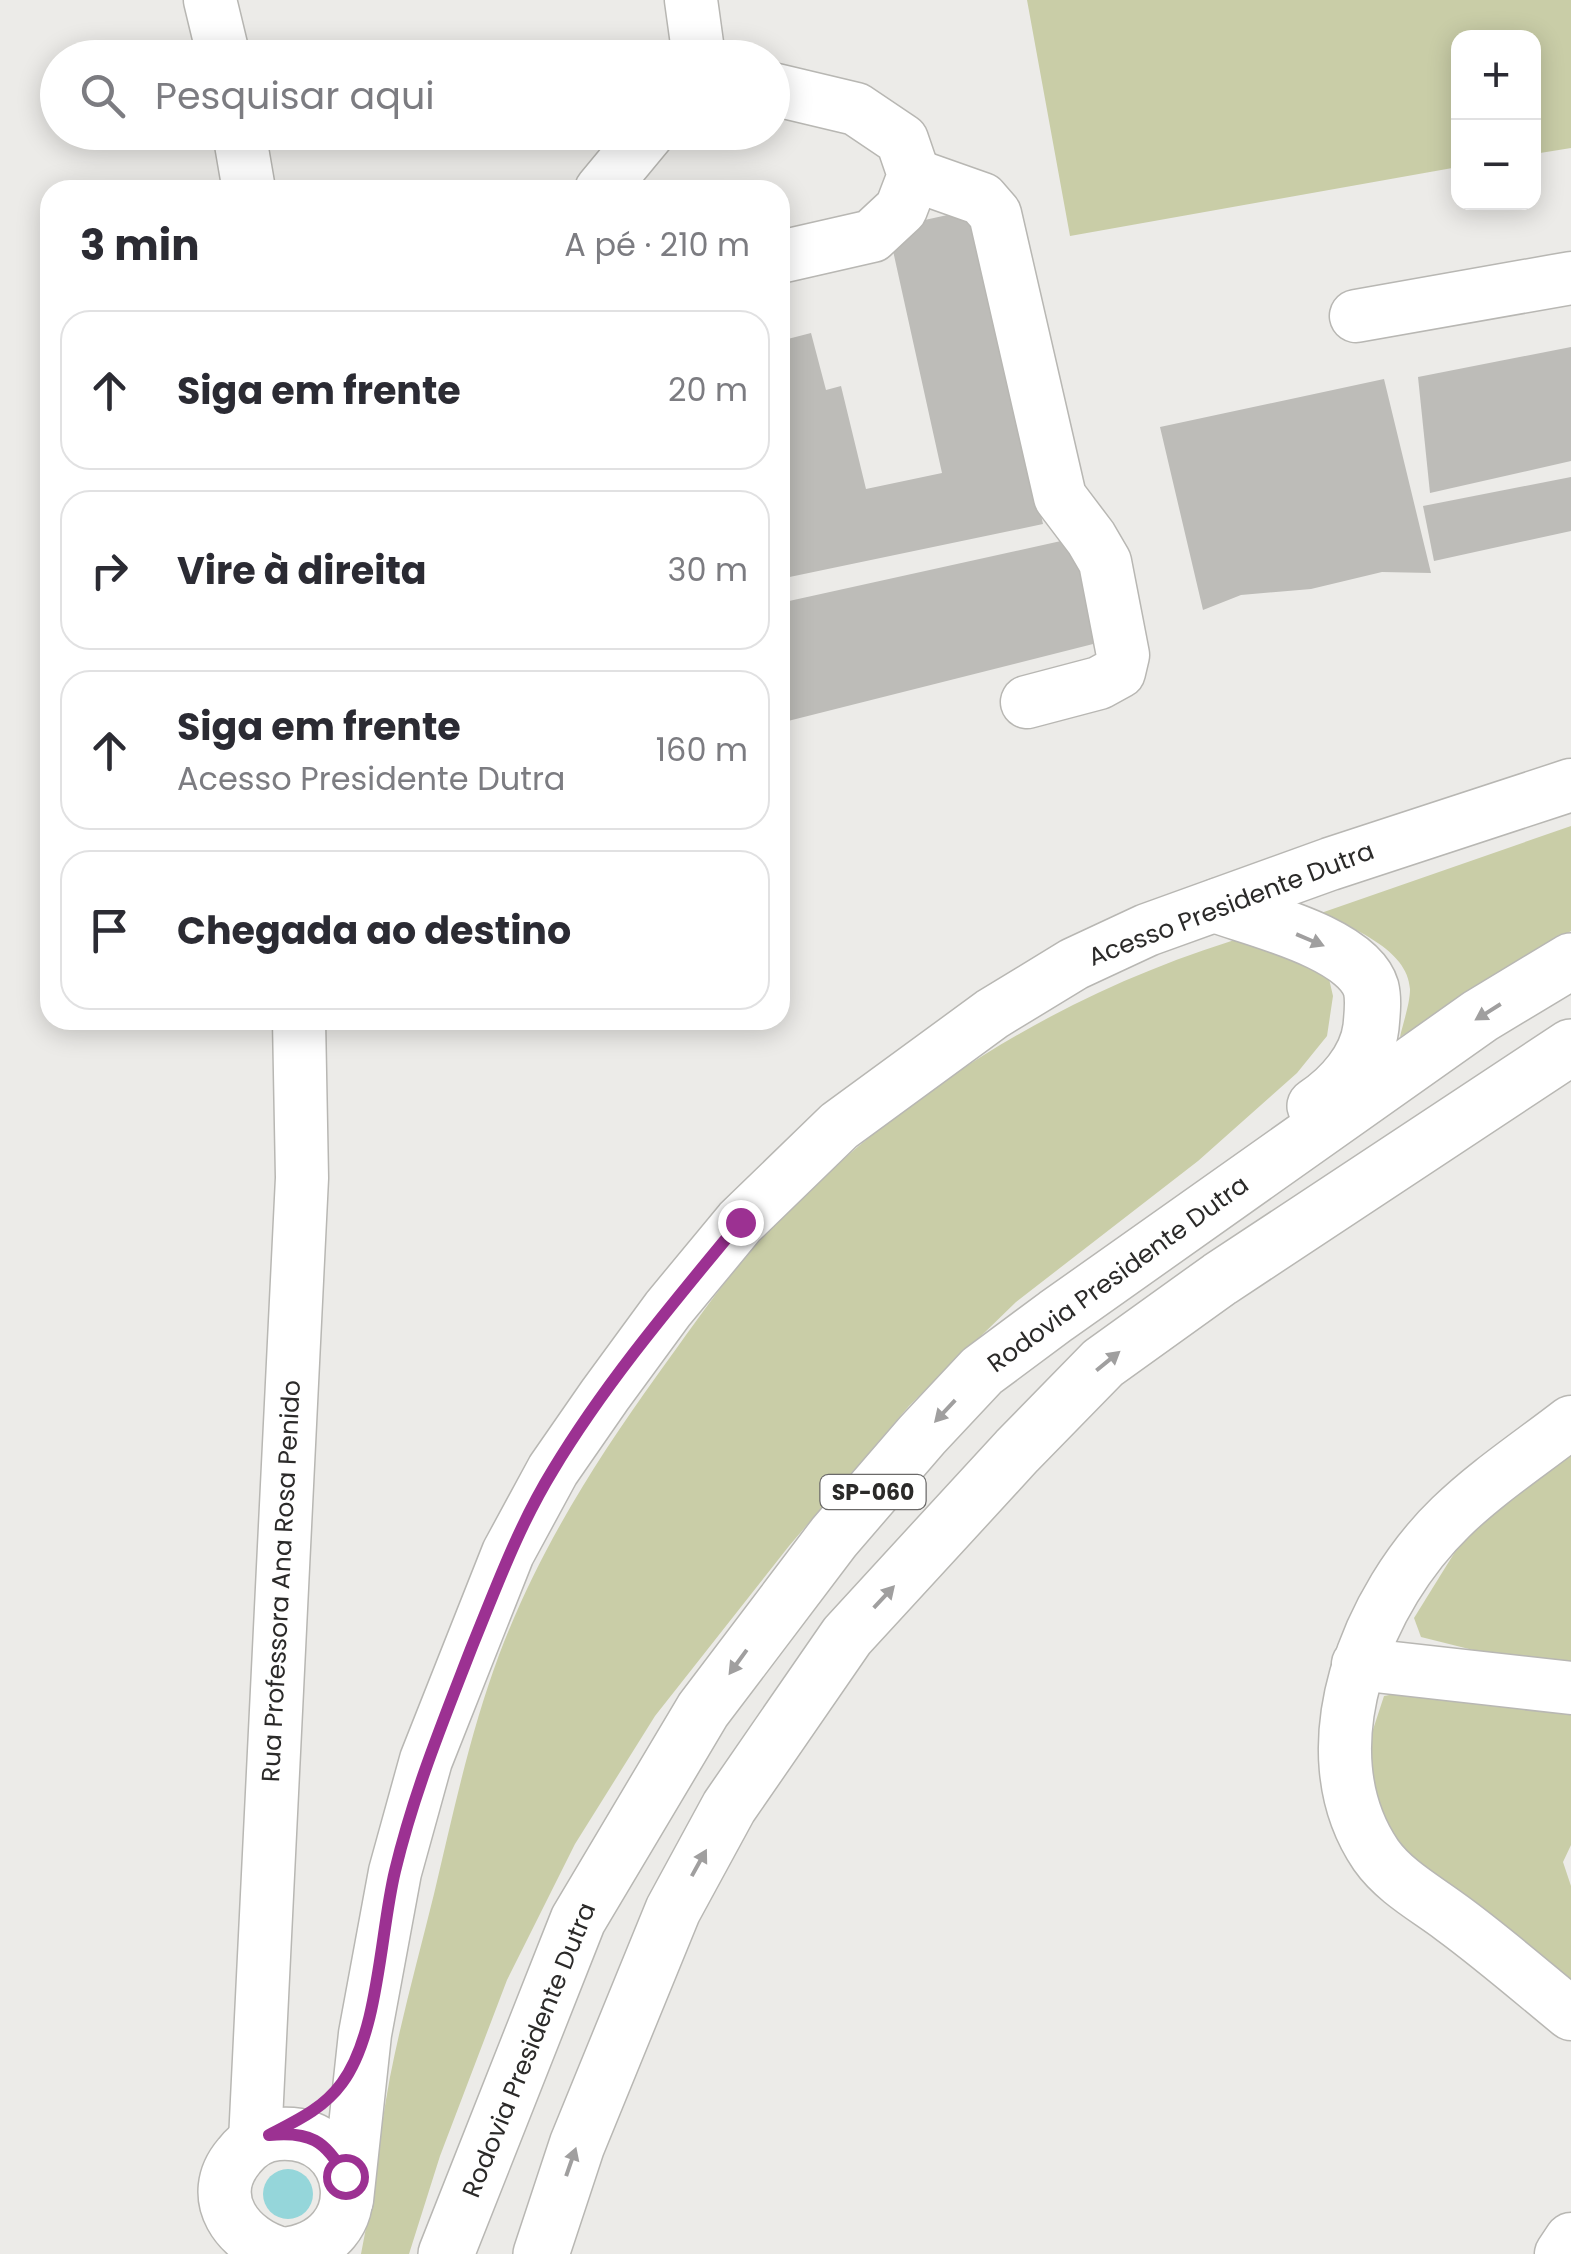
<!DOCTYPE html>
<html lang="pt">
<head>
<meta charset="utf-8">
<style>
  body { margin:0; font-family:Poppins,sans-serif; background:#f7f7f7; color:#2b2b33 }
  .controls { position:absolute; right:30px; top:30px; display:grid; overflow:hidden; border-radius:20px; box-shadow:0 5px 25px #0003 }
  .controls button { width:90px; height:90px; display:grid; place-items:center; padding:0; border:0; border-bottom:2px solid #e1e1e2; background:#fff; color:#2b2b33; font:50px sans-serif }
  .stop { position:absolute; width:30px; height:30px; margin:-22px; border:8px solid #9c3192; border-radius:50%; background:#fff }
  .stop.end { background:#9c3192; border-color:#fff; box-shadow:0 2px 10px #0008 }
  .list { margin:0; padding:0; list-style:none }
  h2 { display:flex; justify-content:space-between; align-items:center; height:130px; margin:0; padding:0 40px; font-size:42px }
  h2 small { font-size:32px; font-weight:400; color:#7c7c81 }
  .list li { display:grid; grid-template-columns:65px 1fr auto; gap:30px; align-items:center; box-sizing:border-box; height:160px; margin:0 20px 20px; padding:0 20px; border:2px solid #e1e1e2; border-radius:30px }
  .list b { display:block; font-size:38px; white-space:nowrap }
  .list p { margin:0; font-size:32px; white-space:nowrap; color:#7c7c81 }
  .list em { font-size:32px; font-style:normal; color:#7c7c81 }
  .icon { flex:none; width:55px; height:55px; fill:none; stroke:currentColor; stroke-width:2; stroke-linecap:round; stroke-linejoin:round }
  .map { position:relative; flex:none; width:1571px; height:2254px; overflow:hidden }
  .search { position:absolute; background:#fff; box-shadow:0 5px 25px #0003; left:40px; top:40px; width:750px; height:110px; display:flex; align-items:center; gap:25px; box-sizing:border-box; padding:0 35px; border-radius:55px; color:#7c7c81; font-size:38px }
  .panel { position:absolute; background:#fff; box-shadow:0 5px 25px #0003; left:40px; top:180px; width:750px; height:850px; border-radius:30px }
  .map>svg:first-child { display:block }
  .green { fill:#c9cda7 }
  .water { fill:#95d6da }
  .building { fill:#bdbcb8 }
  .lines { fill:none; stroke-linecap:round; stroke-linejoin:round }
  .minor-casing { stroke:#b8b7b3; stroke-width:55 }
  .highway-casing { stroke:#b8b7b3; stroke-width:58 }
  .minor { stroke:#fff; stroke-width:52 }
  .highway { stroke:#fff; stroke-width:55 }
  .oneway { fill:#a09f9f }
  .route { stroke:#9c3192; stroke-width:12 }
  .labels { text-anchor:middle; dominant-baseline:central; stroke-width:8; stroke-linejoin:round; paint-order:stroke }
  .shield { fill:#fff; stroke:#6b6a69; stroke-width:2.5 }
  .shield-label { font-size:22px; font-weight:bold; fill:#2b2a29 }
  .street-label { font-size:25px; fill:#2b2a29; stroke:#fff }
</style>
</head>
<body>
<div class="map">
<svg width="1571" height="2254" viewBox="0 0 1571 2254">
  <rect width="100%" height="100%" fill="#ecebe8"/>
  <g class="green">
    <polygon points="1027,0 1571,0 1571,148 1534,154 1534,38 1458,38 1458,167 1070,236"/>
    <path d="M 1571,826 L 1571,931 L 1400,1037 C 1403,1023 1410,1004 1410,989 C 1408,949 1351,928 1321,913 Z"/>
    <path d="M 1258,933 L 1327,970 L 1333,996 L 1327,1036 L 1297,1073 L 1198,1161 L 1016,1302 L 909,1406 L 789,1546 L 655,1716 L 575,1844 L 507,1980 L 440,2156 L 409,2254 L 361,2254 C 373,2195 379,2136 390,2077 C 402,2016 419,1955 434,1894 C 453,1814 470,1733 499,1655 C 538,1552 594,1463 658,1374 C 693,1326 727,1275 768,1232 C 902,1090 1070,987 1258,933 Z"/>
    <polygon points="1571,1449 1571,1670 1541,1667 1421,1637 1414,1618 1471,1526"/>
    <polygon points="1416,1690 1571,1708 1571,1845 1563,1862 1571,1886 1571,1991 1424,1880 1381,1820 1365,1754 1384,1696"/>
  </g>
  <circle class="water" cx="288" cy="2194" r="25"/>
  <g class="building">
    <polygon points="975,209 1043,524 780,579 780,341 811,333 826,390 841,386 866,489 942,473 888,228"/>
    <polygon points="1571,347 1571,461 1430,493 1418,377"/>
    <polygon points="1384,379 1431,573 1382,572 1311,589 1241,595 1203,610 1160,427"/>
    <polygon points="1571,477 1571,531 1434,561 1423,506"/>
    <polygon points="1079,537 1101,642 788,721 780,691 780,603"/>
  </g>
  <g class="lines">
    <g class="minor-casing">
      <g id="minor">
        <polyline points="210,0 224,58"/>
        <polyline points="691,0 699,58"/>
        <polyline points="772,89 856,109 902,140 914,175 901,209 872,236 780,257"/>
        <polyline points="239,132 249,190"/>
        <polyline points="914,175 982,199 995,214 1060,497 1091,538 1105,562 1123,655 1119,672 1099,683 1027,702"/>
        <polyline points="601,190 649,132"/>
        <polyline points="1356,316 1571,278"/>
        <path d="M 1571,1422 C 1531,1453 1487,1482 1451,1517 C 1369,1596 1304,1749 1376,1855 C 1395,1882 1427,1899 1452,1918 C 1493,1948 1532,1982 1571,2014"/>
        <polyline points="1358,1664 1571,1688"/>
        <polyline points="255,2141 302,1178 299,1020"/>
        <polyline points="347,2200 365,2034 395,1872 426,1760 508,1553 553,1470 605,1395 668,1309 740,1222 839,1126 992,1014 1074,964 1147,930 1330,864 1571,785"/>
        <path d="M 283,2254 C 238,2243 204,2197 239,2156 C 249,2143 263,2135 278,2134 C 360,2127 377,2243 284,2254"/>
        <polyline points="1561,2254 1571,2239"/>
      </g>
    </g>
    <g class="highway-casing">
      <g id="highway">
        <path d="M 1219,906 C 1259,920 1358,944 1371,988 C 1374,1000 1372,1015 1371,1027 C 1367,1060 1341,1089 1315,1106"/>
        <polyline points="446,2254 578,1920 703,1710 834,1537 922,1435 982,1371 1056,1316 1480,1016 1571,961"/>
        <polyline points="541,2254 577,2145 673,1910 729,1807 847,1636 1017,1451 1103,1363 1220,1279 1571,1047"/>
      </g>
    </g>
    <use href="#minor" class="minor"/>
    <use href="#highway" class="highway"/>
  </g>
  <defs><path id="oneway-solid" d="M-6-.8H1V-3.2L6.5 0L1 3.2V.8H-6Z" transform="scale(2.5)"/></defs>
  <g class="oneway">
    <use href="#oneway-solid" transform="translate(1310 940) rotate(23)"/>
    <use href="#oneway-solid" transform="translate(1488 1012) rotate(148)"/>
    <use href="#oneway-solid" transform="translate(1108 1361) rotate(-39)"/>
    <use href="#oneway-solid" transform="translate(945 1411) rotate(133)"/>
    <use href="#oneway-solid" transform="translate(884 1597) rotate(-47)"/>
    <use href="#oneway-solid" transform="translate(738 1662) rotate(126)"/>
    <use href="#oneway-solid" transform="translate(699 1863) rotate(-61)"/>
    <use href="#oneway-solid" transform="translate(571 2162) rotate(-71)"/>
  </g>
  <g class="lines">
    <path class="route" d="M 345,2176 C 326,2140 309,2131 269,2135 C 296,2121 323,2109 342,2083 C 379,2033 380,1933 395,1871 C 414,1792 442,1724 471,1649 C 496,1588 518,1527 553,1470 C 606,1382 674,1302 740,1222"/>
  </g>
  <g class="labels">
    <rect class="shield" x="820.5" y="1475" width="105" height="34" rx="8"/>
    <g class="shield-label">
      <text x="873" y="1492">SP-060</text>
    </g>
    <g class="street-label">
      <text transform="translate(1231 904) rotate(-21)">Acesso Presidente Dutra</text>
      <text transform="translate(1118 1274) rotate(-36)">Rodovia Presidente Dutra</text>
      <text transform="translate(281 1581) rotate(-87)">Rua Professora Ana Rosa Penido</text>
      <text transform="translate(529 2050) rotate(-68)">Rodovia Presidente Dutra</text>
    </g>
  </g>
</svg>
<div class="controls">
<button>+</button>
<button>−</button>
</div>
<div class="stop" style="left:345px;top:2176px"></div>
<div class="stop end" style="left:740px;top:1222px"></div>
<div class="search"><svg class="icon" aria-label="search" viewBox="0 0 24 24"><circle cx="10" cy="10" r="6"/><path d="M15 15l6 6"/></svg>Pesquisar aqui</div>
<section class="panel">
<h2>3 min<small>A pé · 210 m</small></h2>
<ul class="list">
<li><svg class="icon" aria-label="ahead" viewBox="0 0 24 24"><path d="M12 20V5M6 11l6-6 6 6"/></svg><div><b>Siga em frente</b></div><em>20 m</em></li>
<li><svg class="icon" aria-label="right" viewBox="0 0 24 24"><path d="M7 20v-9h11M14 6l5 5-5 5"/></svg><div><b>Vire à direita</b></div><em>30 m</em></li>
<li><svg class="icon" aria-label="ahead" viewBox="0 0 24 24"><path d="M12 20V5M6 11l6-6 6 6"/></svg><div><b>Siga em frente</b><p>Acesso Presidente Dutra</p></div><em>160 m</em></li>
<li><svg class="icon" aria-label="arrive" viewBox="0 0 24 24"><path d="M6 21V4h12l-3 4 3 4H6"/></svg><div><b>Chegada ao destino</b></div></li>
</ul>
</section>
</div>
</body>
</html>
